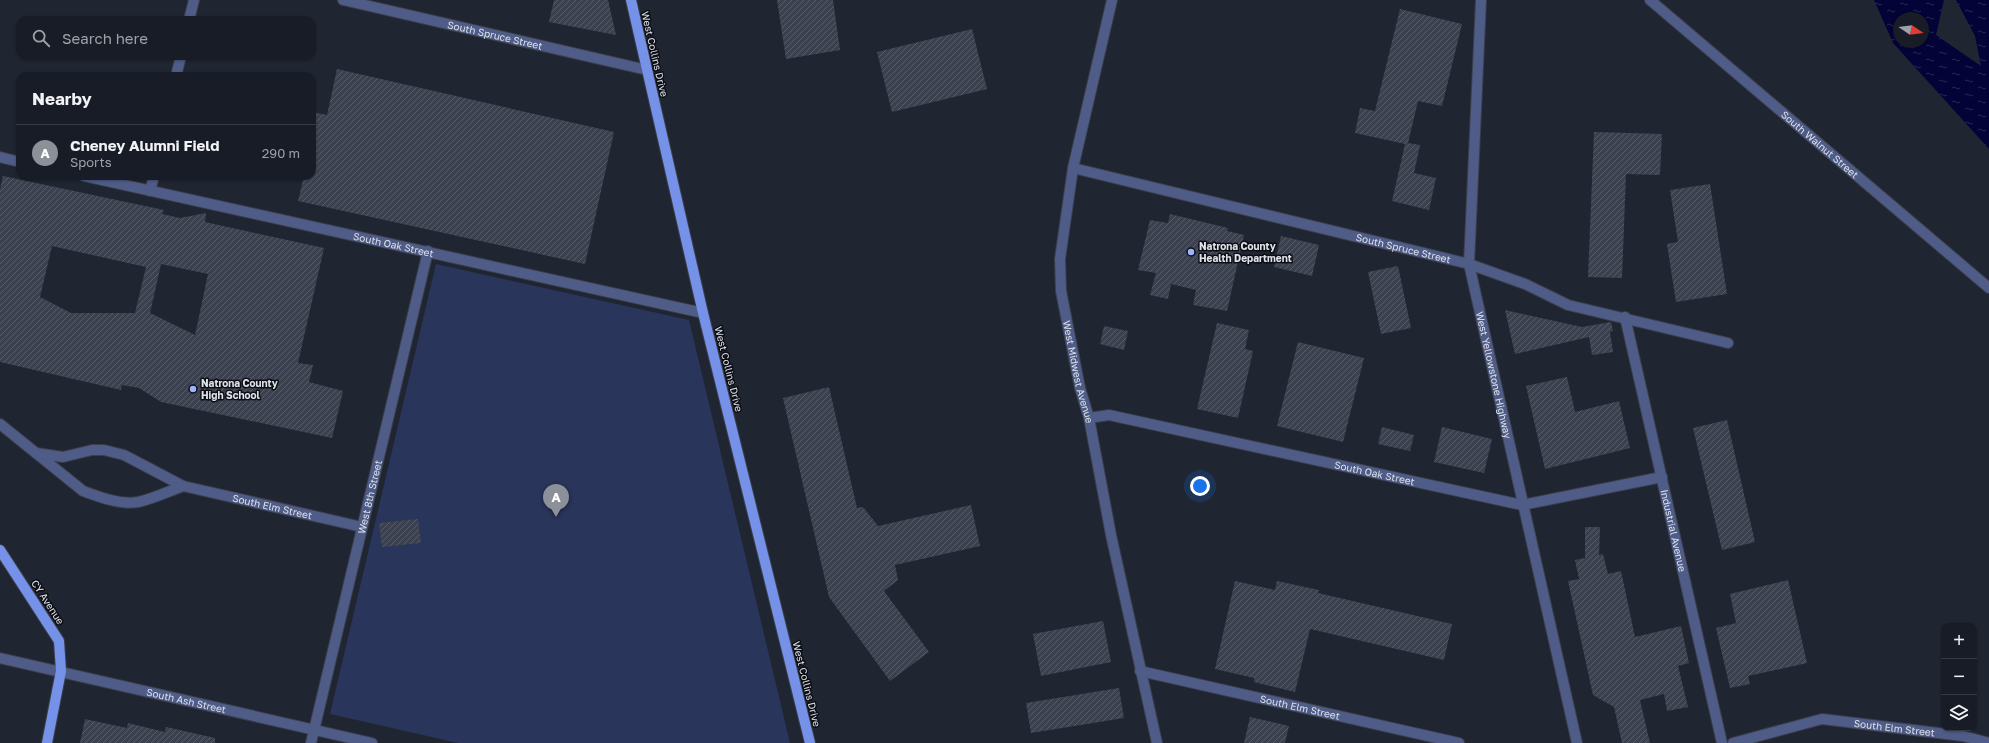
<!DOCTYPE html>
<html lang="en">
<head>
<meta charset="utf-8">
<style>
  body { margin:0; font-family:"Golos Text",sans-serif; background:#252932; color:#f1f3f6 }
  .controls { position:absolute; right:12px; bottom:12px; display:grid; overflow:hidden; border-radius:8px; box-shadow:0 1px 3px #0004 }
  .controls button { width:36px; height:36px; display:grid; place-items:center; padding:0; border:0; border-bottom:1px solid #363a43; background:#181c26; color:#f1f3f6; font:20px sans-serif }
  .compass { position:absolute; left:1893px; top:12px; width:36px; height:36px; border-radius:50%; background:#181c26; box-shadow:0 1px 3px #0004; rotate:103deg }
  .you { position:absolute; left:1200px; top:486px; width:14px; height:14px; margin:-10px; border:3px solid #fff; border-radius:50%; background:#1a73e8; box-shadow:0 0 0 6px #1a73e833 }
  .badge { display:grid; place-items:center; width:26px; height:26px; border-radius:50%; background:#8c9099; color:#fff; font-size:13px; font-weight:700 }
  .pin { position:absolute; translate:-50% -33px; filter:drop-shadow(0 1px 2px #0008) }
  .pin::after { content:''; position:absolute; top:21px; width:14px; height:12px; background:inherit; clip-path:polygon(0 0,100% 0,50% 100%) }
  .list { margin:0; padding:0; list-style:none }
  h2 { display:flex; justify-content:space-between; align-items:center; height:52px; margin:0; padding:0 16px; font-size:17px }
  h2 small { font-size:13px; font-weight:400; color:#9fa1a7 }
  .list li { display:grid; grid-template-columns:26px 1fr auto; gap:12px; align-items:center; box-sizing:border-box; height:56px; padding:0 16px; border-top:1px solid #363a43 }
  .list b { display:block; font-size:15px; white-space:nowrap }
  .list p { margin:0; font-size:13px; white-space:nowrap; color:#9fa1a7 }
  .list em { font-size:13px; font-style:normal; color:#9fa1a7 }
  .icon { flex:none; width:22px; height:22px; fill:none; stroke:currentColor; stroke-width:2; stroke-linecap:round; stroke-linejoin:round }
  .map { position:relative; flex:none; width:1989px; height:743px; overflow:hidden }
  .search { position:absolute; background:#181c26; box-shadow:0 1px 3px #0004; left:16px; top:16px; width:300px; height:44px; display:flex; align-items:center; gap:10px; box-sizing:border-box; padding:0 14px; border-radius:12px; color:#9fa1a7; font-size:15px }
  .panel { position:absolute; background:#181c26; box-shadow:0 1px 3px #0004; left:16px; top:72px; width:300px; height:108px; border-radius:12px }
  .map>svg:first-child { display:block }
  .green { fill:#29355b }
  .water { fill:url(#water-ripples); fill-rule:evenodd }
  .building { fill:url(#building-hatch); fill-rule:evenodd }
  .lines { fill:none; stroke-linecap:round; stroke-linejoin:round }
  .minor-casing { stroke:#3b3f4c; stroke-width:12 }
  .major-casing { stroke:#3b3f4c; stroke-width:12 }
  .minor { stroke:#4e5c87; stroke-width:10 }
  .major { stroke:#7691e8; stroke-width:10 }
  .poi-dot { fill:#9cb4fd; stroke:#0c0e14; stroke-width:1.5 }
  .labels { text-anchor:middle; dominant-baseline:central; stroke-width:3; stroke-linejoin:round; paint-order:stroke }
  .street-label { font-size:10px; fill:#dee1ea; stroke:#0c0e14 }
  .poi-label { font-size:10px; font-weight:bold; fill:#dee1ea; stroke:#0c0e14; text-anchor:start }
</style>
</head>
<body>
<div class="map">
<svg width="1989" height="743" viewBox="0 0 1989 743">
  <defs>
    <pattern id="water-ripples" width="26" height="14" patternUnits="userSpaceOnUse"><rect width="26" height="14" fill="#040337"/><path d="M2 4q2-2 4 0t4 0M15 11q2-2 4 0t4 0" fill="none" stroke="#282754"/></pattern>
    <pattern id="building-hatch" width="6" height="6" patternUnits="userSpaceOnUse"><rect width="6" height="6" fill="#3c414f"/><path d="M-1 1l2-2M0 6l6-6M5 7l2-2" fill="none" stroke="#585c68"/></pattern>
  </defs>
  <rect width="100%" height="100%" fill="#202532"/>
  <polygon class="green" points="436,264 689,320 790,743 458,743 330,714"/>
  <path class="water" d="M 1874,0 L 1944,0 L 1936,35 L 1981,66 L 1975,36 L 1956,0 L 1989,0 L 1989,149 L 1893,43 ZM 1899,18 L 1923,18 L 1923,42 L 1899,42 Z"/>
  <g class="building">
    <polygon points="554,0 608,0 616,35 549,22"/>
    <polygon points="777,0 833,0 840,50 786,59"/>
    <polygon points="1400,9 1462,24 1442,106 1418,101 1408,143 1420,145 1414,173 1436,178 1429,210 1392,201 1405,144 1355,133 1360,108 1375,111"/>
    <polygon points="972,29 987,89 892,112 877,52"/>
    <polygon points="337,69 614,132 585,264 298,201 304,176 312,176 312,112 327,115"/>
    <polygon points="1594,132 1662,134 1660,175 1626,174 1622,278 1588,277"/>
    <path d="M 3,176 L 164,210 L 162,214 L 180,218 L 206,213 L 205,222 L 324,248 L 298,363 L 313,365 L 309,382 L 343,391 L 332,438 L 161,402 L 139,388 L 122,385 L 121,390 L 0,362 L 0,189 ZM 52,246 L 146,267 L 135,313 L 71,313 L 40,297 ZM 161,264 L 208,274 L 195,335 L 150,313 Z"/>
    <polygon points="1710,184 1727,294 1676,302 1667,244 1678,242 1670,190"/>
    <polygon points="1170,214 1228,228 1227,231 1244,235 1227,311 1193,305 1196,290 1171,284 1168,299 1150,295 1156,273 1138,270 1150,220 1168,223"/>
    <polygon points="1281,236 1319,245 1312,276 1274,267"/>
    <polygon points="1398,266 1411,328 1381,334 1368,272"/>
    <polygon points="1505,310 1582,327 1611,322 1613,331 1610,332 1613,352 1592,355 1589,337 1515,354"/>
    <polygon points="1217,323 1249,330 1245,349 1253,351 1238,418 1197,409"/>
    <polygon points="1104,326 1128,331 1124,350 1100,344"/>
    <polygon points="1298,342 1364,358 1343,442 1277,426"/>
    <polygon points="1567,377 1575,412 1619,401 1630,448 1545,469 1526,386"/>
    <polygon points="829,387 857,508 863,507 878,526 971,505 980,546 895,565 898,580 884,591 929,652 890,681 829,597 783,398"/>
    <polygon points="1727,420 1755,542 1722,550 1693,428"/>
    <polygon points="1382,427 1414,435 1410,451 1378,444"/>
    <polygon points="1442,427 1492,439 1484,473 1434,462"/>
    <polygon points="418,519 421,543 382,547 379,523"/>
    <polygon points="1585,527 1600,527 1599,555 1603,554 1608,574 1621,571 1635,637 1681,626 1689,663 1678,666 1688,707 1667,711 1664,694 1640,700 1650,743 1622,743 1614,707 1593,695 1568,581 1579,579 1575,560 1585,558"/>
    <polygon points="1788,580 1807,663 1748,676 1750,684 1730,688 1716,628 1736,623 1730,594"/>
    <polygon points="1235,581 1275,590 1277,581 1319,590 1318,593 1452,624 1444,660 1310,629 1295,692 1254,682 1254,678 1215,669"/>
    <polygon points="1103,621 1111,662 1041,676 1033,634"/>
    <polygon points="1119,688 1124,718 1031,733 1026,703"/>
    <polygon points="1250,717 1289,726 1285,743 1244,743"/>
    <polygon points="85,719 127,728 128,723 165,732 166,727 215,738 215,743 80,743"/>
  </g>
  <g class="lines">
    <g class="minor-casing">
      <g id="minor">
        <path id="s1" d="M 343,0 L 647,70"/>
        <path id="s2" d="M 1112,0 L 1073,168 L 1060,259 L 1061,291 L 1080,388 L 1089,418 L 1111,535 L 1157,743"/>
        <path id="s3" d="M 1481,0 L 1469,264 L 1577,743"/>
        <path id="s4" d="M 1650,0 L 1989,288"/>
        <polyline points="189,20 194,0"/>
        <polyline points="176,76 181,56"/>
        <polyline points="0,157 20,162"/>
        <path id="s5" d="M 1073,168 L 1469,264 L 1525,284 L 1568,305 L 1728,343"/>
        <path id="s6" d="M 84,176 L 703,313"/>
        <polyline points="150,191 154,176"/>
        <path id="s7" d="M 1625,317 L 1722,743"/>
        <path id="s8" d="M 1089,418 L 1109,415 L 1522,505 L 1662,477"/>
        <path d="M 0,424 L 83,491 C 99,497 120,505 138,502 C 153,499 169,491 183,486"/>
        <path id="s9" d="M 36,453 L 63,457 L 92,450 L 104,450 L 124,455 L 183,486 L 362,527"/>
        <path id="s10" d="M 0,658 L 372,743"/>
        <path id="s11" d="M 1140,671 L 1459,743"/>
        <path id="s12" d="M 311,743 L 428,251"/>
        <path id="s13" d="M 1733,743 L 1822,719 L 1963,736 L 1989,743"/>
      </g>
    </g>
    <g class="major-casing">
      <g id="major">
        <polyline points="631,0 703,313 810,743"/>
        <polyline points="0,550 59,641 61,671 47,743"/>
      </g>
    </g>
    <use href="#minor" class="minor"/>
    <use href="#major" class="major"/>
  </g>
  <g class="poi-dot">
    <circle cx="1191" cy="252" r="4"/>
    <circle cx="193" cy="389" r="4"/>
  </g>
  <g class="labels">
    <g class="street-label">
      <text stroke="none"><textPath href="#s1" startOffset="156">South Spruce Street</textPath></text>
      <text transform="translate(655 54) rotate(77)">West Collins Drive</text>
      <text stroke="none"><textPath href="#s4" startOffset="223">South Walnut Street</textPath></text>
      <text stroke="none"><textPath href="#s6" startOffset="317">South Oak Street</textPath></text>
      <text stroke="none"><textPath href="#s5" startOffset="340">South Spruce Street</textPath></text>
      <text transform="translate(729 369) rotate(76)">West Collins Drive</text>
      <text stroke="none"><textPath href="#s2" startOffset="379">West Midwest Avenue</textPath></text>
      <text stroke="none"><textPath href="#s3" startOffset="378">West Yellowstone Highway</textPath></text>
      <text stroke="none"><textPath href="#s8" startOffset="292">South Oak Street</textPath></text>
      <text stroke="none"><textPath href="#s12" startOffset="253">West 8th Street</textPath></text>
      <text stroke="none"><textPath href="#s9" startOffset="248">South Elm Street</textPath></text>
      <text stroke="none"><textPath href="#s7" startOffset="219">Industrial Avenue</textPath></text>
      <text transform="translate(48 602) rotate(57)">CY Avenue</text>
      <text transform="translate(807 684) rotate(76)">West Collins Drive</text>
      <text stroke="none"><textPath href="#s10" startOffset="191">South Ash Street</textPath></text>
      <text stroke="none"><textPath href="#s11" startOffset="164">South Elm Street</textPath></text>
      <text stroke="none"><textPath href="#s13" startOffset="165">South Elm Street</textPath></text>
    </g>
    <g class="poi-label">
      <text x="1199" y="246">Natrona County<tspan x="1199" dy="12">Health Department</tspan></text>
      <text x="201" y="383">Natrona County<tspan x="201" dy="12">High School</tspan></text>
    </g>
  </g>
</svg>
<div class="controls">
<button>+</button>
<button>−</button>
<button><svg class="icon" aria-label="layers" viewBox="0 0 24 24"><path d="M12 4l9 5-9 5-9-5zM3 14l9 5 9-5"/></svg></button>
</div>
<svg class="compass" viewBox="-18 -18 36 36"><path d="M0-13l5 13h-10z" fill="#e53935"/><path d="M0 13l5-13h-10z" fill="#9fa1a7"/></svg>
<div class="you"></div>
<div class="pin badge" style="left:556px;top:517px">A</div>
<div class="search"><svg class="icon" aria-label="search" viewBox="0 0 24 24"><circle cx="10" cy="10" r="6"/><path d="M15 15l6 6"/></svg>Search here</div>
<section class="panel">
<h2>Nearby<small></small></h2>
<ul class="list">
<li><span class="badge">A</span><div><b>Cheney Alumni Field</b><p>Sports</p></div><em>290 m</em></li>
</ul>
</section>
</div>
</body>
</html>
